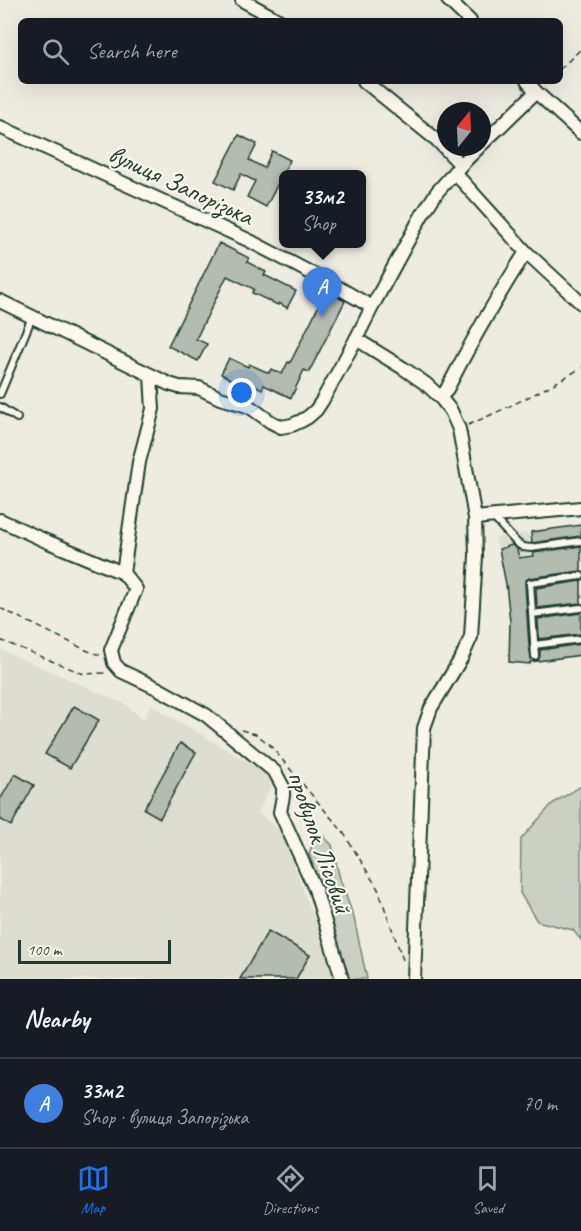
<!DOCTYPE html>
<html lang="en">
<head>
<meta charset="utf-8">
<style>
  body { margin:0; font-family:Caveat,sans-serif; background:#242831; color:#f1f3f6 }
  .compass { position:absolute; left:437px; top:102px; width:54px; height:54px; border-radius:50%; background:#171b24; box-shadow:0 6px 24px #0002; rotate:18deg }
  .scale { position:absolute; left:18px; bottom:15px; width:153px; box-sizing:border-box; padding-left:6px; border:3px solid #1f3d34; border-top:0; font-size:16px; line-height:21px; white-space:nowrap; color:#1f3d34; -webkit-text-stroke:4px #fbf7ec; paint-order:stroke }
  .you { position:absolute; left:242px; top:393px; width:21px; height:21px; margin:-15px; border:4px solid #fff; border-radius:50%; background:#1a73e8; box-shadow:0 0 0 9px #1a73e833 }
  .badge { display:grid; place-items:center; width:39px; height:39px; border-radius:50%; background:#1a73e8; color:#fff; font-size:20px; font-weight:700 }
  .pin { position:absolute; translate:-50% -50px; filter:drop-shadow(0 2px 3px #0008) }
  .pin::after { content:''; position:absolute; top:32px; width:21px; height:18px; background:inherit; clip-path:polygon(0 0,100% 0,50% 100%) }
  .popup { position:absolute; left:279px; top:170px; width:87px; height:78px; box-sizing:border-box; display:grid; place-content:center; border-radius:9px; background:#171b24; filter:drop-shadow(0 2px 4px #0005); font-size:20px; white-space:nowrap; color:#9ea1a6 }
  .popup b { font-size:22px; color:#f1f3f6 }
  .popup::after { content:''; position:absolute; left:50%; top:100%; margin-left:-12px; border:12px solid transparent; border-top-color:#171b24 }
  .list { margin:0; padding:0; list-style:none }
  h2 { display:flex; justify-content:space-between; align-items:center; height:78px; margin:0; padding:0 24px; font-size:26px }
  h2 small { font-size:20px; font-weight:400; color:#9ea1a6 }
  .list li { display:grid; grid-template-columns:39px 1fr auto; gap:18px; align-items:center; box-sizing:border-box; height:90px; padding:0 24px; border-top:2px solid #363941 }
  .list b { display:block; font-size:22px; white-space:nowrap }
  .list p { margin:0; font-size:20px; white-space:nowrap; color:#9ea1a6 }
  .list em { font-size:20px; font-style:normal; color:#9ea1a6 }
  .icon { flex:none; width:33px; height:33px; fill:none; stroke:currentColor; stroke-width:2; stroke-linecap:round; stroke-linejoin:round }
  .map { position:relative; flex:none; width:581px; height:979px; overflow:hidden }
  .search { position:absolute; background:#171b24; box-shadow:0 6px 24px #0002; left:18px; right:18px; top:18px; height:66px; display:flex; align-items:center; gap:15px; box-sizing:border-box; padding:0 21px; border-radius:9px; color:#9ea1a6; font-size:22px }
  .sheet { height:168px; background:#171b24 }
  nav { display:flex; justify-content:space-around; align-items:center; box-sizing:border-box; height:84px; border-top:2px solid #363941; background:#171b24; font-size:16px; color:#9ea1a6 }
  nav a { display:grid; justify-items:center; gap:3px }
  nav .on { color:#1a73e8 }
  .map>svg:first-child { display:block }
  .built { fill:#ddddd2 }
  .green { fill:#cbcfc4; stroke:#75867c; stroke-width:1.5 }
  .building { fill:#b4bbb0; stroke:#1f3d34; stroke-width:1.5 }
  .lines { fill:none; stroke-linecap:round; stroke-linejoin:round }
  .service-casing { stroke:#1f3d34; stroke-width:10 }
  .minor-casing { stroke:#1f3d34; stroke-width:16 }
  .path { stroke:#1f3d34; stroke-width:1.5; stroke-dasharray:6 4.5; stroke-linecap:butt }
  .service { stroke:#fbf7ec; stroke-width:6 }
  .minor { stroke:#fbf7ec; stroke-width:12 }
  .labels { text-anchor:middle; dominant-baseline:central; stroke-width:4.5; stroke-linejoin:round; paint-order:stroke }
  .street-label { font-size:26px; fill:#1f3d34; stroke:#fbf7ec }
</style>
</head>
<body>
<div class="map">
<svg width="581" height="979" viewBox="0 0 581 979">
  <rect width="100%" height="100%" fill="#eeece1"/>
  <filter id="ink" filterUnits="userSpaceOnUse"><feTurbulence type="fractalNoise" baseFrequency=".0167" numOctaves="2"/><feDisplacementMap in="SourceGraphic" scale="12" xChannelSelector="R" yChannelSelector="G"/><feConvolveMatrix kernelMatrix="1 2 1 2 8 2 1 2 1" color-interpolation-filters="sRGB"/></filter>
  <g filter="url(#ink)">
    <g class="built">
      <polygon points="581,525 581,655 544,660 530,664 509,662 510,621 506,584 499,549 495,538"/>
      <polygon points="0,649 125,704 143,720 151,705 275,778 258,812 281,832 337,979 0,979"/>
    </g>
    <g class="green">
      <polygon points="581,786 581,940 573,930 537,921 520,893 521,839 552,804"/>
      <polygon points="315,836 323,836 332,845 340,879 354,918 367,979 348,979 329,911 309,854"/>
    </g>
    <g class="building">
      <polygon points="239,135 257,144 249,160 264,168 272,151 290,160 266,207 247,197 255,181 241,174 233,190 215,181"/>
      <polygon points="219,243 249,258 247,262 266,272 264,275 296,291 287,308 279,303 278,305 252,293 254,289 227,276 196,339 207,344 198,361 168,346"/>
      <polygon points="326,291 345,301 309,372 304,370 291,398 264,385 262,389 242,379 240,384 221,374 229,358 248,367 249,364 269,373 271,369 282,374 288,362 290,363"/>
      <polygon points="581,525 581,536 532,543 531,532"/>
      <polygon points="512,545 517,549 519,558 534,556 533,553 581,546 581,571 529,578 526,580 525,583 529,645 531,659 535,661 538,660 540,656 540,650 581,644 581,655 530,662 530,664 509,662 510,621 506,584 499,549"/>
      <polygon points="581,581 581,603 537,608 536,588"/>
      <polygon points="581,613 581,634 539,639 538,619"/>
      <polygon points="74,706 99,720 70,768 45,754"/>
      <polygon points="180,743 196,752 160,818 144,809"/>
      <polygon points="15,774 34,785 11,826 0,819 0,800"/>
      <polygon points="268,931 310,955 296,979 240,979"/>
    </g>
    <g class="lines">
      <g class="service-casing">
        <g id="service">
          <polyline points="0,394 32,317"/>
          <polyline points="0,407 17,418"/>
          <polyline points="492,516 517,543 523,547 531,548 581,541"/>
          <polyline points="532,614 581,608"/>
          <polyline points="534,645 581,639"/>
          <polyline points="535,656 530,583 581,576"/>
        </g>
      </g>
      <g class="minor-casing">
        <g id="minor">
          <polyline points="242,0 280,21"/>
          <polyline points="448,0 470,21"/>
          <polyline points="364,81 438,141 461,165"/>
          <polyline points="527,81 536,92 581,133"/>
          <polyline points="0,127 248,240 332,284 372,307"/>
          <polyline points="482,144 536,92"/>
          <polyline points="454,172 526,252 581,303"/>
          <polyline points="0,301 169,384 179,387 199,388 220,398 241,404 250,407 271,422 281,427 292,425 301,421 308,417 316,410 322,401 356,339 372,307 422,215 437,192 461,165 479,147"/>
          <polyline points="356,339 403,368 426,384 440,397 451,411 459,429 475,518 476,556 471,637 462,657 431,708 424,728 414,979"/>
          <polyline points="151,376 153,409 139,462 123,573 136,589 111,650 114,663 121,671 157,688 206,715 275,772 283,787 283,796 280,812 315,889 342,979"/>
          <path d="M 440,397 L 446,391 C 471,342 496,298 526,252"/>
          <polyline points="475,518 581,508"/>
          <polyline points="0,520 46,541 123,573"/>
        </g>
      </g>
      <g class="path">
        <polyline points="560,69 581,49"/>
        <path d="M 468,425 C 507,408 545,390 581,368"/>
        <polyline points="0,608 88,651 100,655"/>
        <polyline points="0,640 84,674 106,673"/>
        <polyline points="241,730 256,734 269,744 343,832 378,889 403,960"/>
      </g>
      <use href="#service" class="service"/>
      <use href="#minor" class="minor"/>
    </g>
  </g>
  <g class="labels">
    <g class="street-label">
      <text transform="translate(181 185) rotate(25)">вулиця Запорізька</text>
      <text transform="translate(320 842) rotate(71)">провулок Лісовий</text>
    </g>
  </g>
</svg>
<svg class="compass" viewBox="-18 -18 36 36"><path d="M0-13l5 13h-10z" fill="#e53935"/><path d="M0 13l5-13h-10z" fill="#9ea1a6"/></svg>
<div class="scale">100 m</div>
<div class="you"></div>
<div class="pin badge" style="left:322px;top:317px;background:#3f7fe0">A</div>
<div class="popup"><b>33м2</b>Shop</div>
<div class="search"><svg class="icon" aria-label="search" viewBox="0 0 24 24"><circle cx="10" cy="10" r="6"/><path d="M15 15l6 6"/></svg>Search here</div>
</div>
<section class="sheet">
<h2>Nearby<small></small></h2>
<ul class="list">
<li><span class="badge" style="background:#3f7fe0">A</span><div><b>33м2</b><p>Shop · вулиця Запорізька</p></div><em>70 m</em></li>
</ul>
</section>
<nav>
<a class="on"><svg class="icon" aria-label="map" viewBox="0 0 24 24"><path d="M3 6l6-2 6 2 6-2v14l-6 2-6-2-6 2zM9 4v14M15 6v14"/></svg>Map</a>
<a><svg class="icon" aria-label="directions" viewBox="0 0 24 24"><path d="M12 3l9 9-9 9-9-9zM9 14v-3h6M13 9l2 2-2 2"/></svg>Directions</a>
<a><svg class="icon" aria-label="saved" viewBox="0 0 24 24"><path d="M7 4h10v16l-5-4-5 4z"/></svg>Saved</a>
</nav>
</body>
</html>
